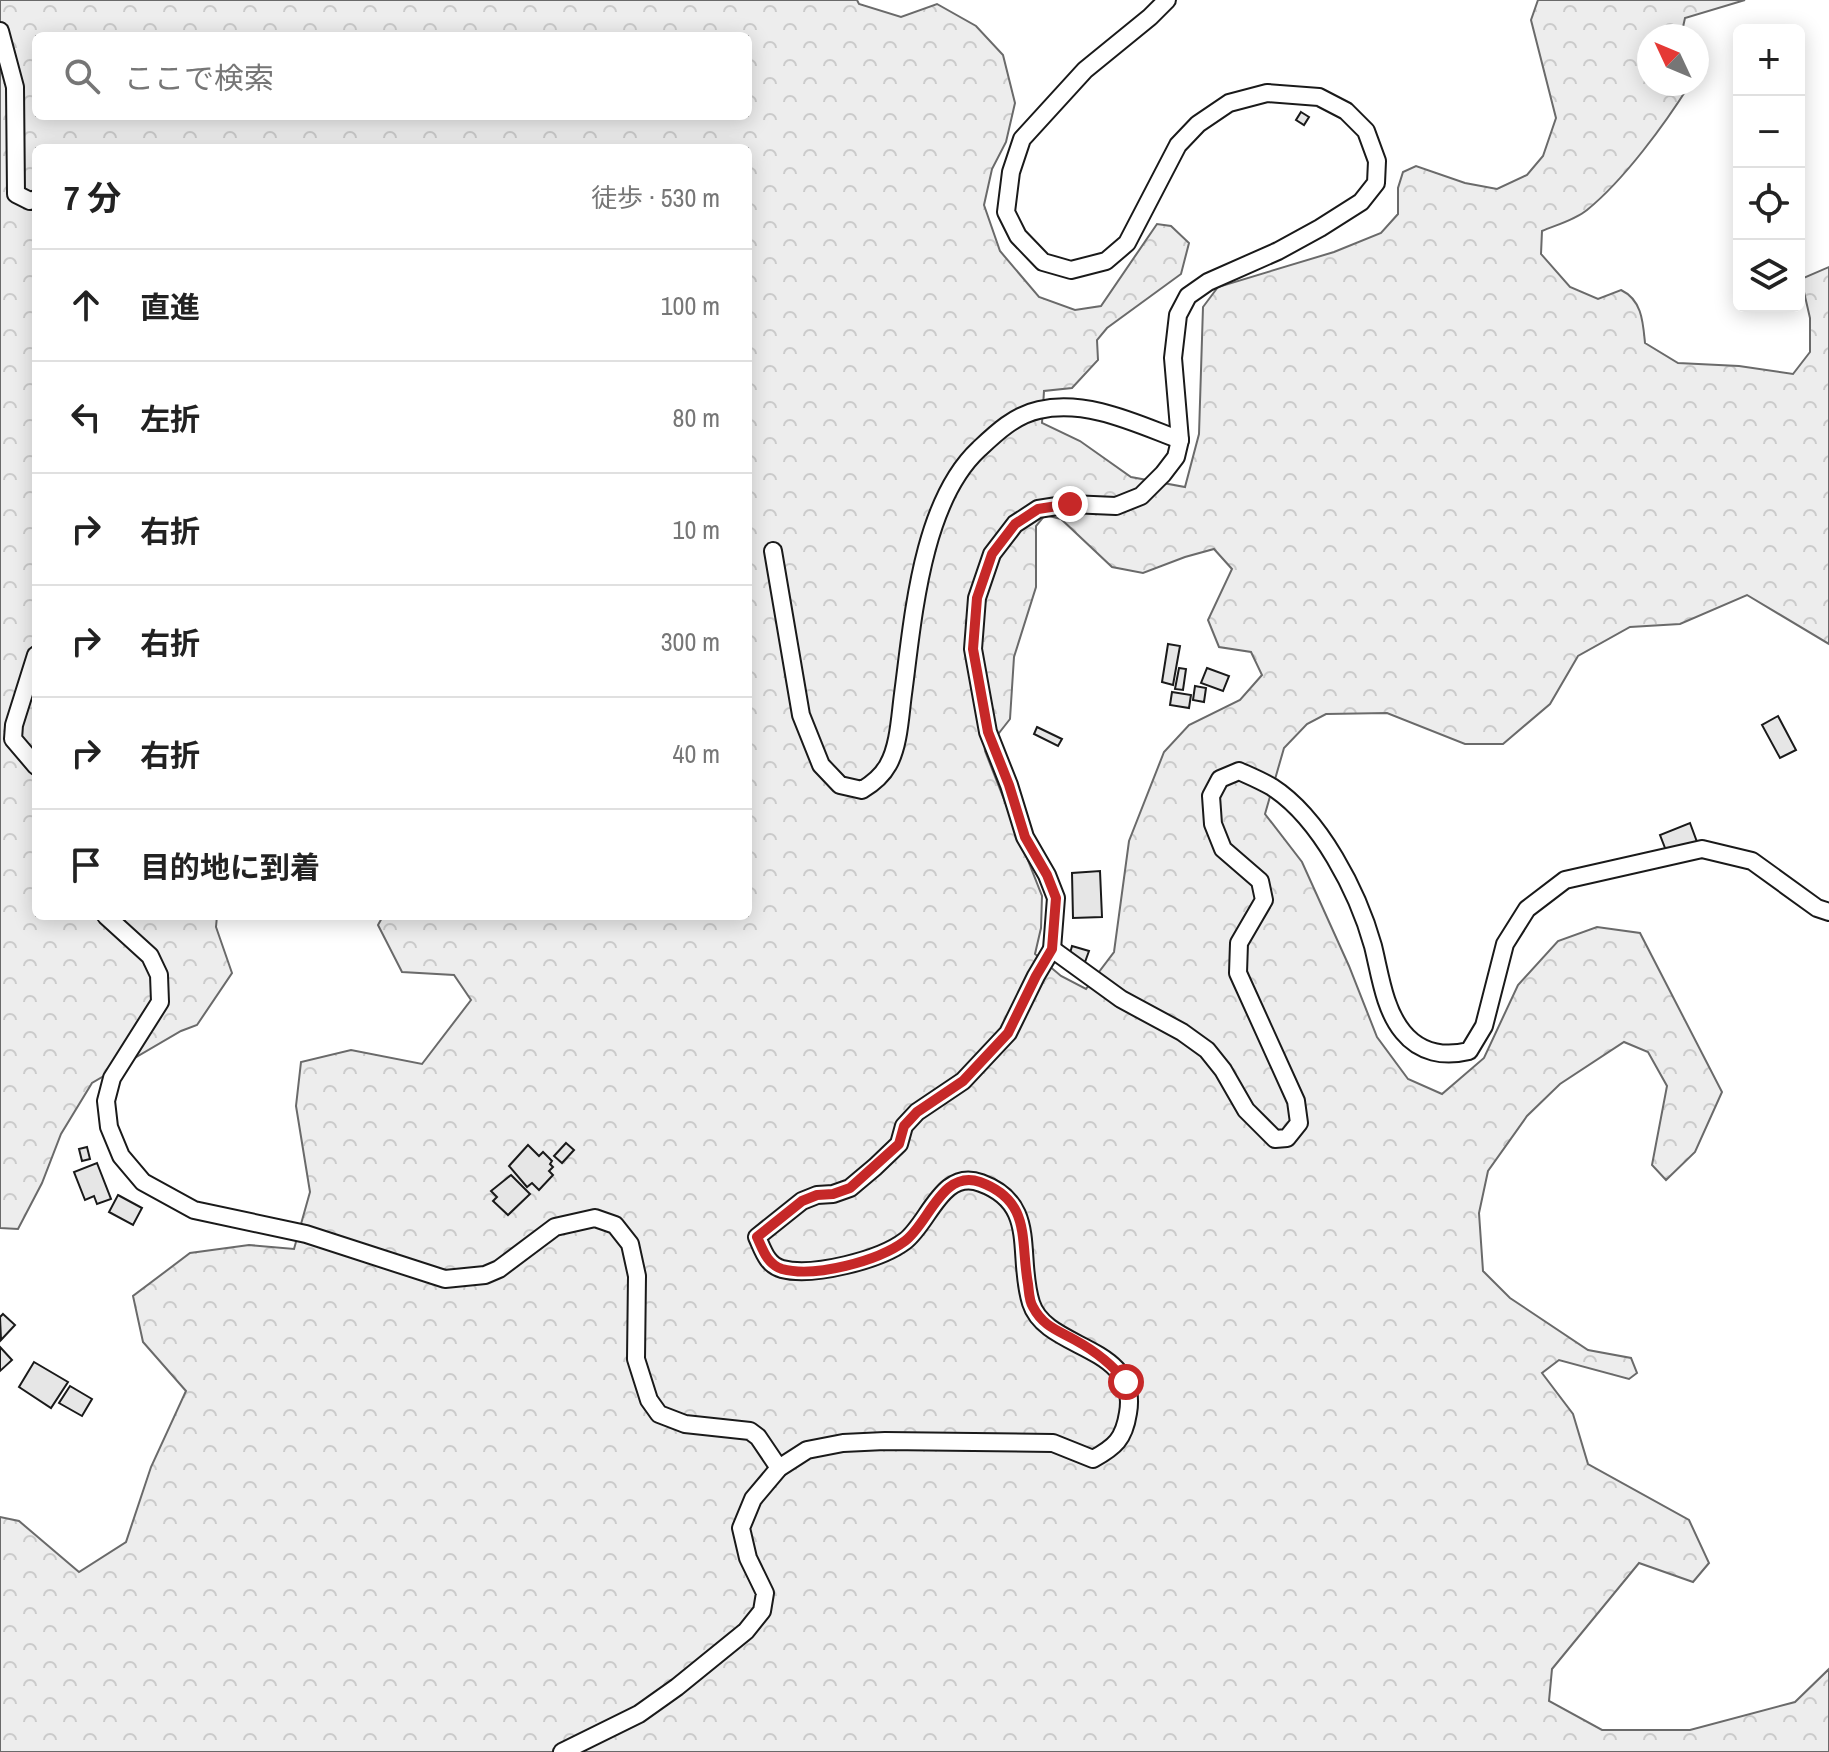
<!DOCTYPE html>
<html lang="ja">
<head>
<meta charset="utf-8">
<style>
  body { margin:0; font-family:"Archivo Narrow","Noto Sans JP",sans-serif; background:#f2f2f2; color:#222 }
  .controls { position:absolute; right:24px; top:24px; display:grid; overflow:hidden; border-radius:12px; box-shadow:0 4px 20px #0003 }
  .controls button { width:72px; height:72px; display:grid; place-items:center; padding:0; border:0; border-bottom:2px solid #e0e0e0; background:#fff; color:#222; font:40px sans-serif }
  .compass { position:absolute; left:1637px; top:24px; width:72px; height:72px; border-radius:50%; background:#fff; box-shadow:0 4px 20px #0003; rotate:314deg }
  .stop { position:absolute; width:24px; height:24px; margin:-18px; border:6px solid #c62828; border-radius:50%; background:#fff }
  .stop.end { background:#c62828; border-color:#fff; box-shadow:0 2px 8px #0008 }
  .list { margin:0; padding:0; list-style:none }
  h2 { display:flex; justify-content:space-between; align-items:center; height:104px; margin:0; padding:0 32px; font-size:34px }
  h2 small { font-size:26px; font-weight:400; color:#767676 }
  .list li { display:grid; grid-template-columns:52px 1fr auto; gap:24px; align-items:center; box-sizing:border-box; height:112px; padding:0 32px; border-top:2px solid #e0e0e0 }
  .list b { display:block; font-size:30px; white-space:nowrap }
  .list em { font-size:26px; font-style:normal; color:#767676 }
  .icon { flex:none; width:44px; height:44px; fill:none; stroke:currentColor; stroke-width:2; stroke-linecap:round; stroke-linejoin:round }
  .map { position:relative; flex:none; width:1829px; height:1752px; overflow:hidden }
  .search { position:absolute; background:#fff; box-shadow:0 4px 20px #0003; left:32px; top:32px; width:720px; height:88px; display:flex; align-items:center; gap:20px; box-sizing:border-box; padding:0 28px; border-radius:12px; color:#767676; font-size:30px }
  .panel { position:absolute; background:#fff; box-shadow:0 4px 20px #0003; left:32px; top:144px; width:720px; height:776px; border-radius:12px }
  .map>svg:first-child { display:block }
  .forest { fill:url(#forest-crowns); stroke:#6a6a6a; stroke-width:2; fill-rule:evenodd }
  .building { fill:#e6e6e6; stroke:#1a1a1a; stroke-width:2 }
  .lines { fill:none; stroke-linecap:round; stroke-linejoin:round }
  .minor-casing { stroke:#1a1a1a; stroke-width:20 }
  .minor { stroke:#fff; stroke-width:16 }
  .route { stroke:#c62828; stroke-width:10 }
</style>
</head>
<body>
<div class="map">
<svg width="1829" height="1752" viewBox="0 0 1829 1752">
  <defs>
    <pattern id="forest-crowns" width="20" height="18" patternUnits="userSpaceOnUse" patternTransform="scale(2)"><rect width="20" height="18" fill="#ededed"/><path d="M2 6a3 3 0 1 1 6 0M12 15a3 3 0 1 1 6 0" fill="none" stroke="#cbcbcb"/></pattern>
  </defs>
  <rect width="100%" height="100%" fill="#fff"/>
  <path class="forest" d="M 0,0 L 857,0 L 859,4 L 901,17 L 937,4 L 976,26 L 1003,55 L 1015,103 L 1006,142 L 992,169 L 984,205 L 1000,251 L 1039,297 L 1075,310 L 1101,306 L 1157,224 L 1171,226 L 1189,243 L 1181,274 L 1107,328 L 1097,340 L 1098,360 L 1072,388 L 1044,391 L 1042,423 L 1080,441 L 1131,477 L 1185,487 L 1199,434 L 1203,307 L 1218,287 L 1334,252 L 1381,233 L 1398,214 L 1398,188 L 1403,172 L 1416,166 L 1465,183 L 1497,189 L 1527,175 L 1543,156 L 1556,118 L 1531,20 L 1538,0 L 1745,0 L 1685,18 L 1681,36 L 1649,36 L 1649,84 L 1690,84 C 1665,124 1624,180 1587,210 C 1575,220 1556,225 1542,231 L 1541,254 L 1570,287 L 1598,299 L 1621,290 C 1642,300 1643,322 1645,343 L 1678,363 L 1739,366 L 1793,374 L 1810,352 L 1810,318 L 1801,279 L 1829,267 L 1829,644 L 1747,595 L 1680,624 L 1630,627 L 1578,656 L 1550,704 L 1503,744 L 1465,744 L 1387,713 L 1326,714 L 1307,724 L 1284,748 L 1265,814 L 1302,862 L 1349,966 L 1377,1037 L 1408,1079 L 1442,1094 L 1484,1058 L 1518,985 L 1558,941 L 1597,927 L 1640,933 L 1722,1092 L 1695,1152 L 1666,1180 L 1652,1165 L 1667,1086 L 1648,1052 L 1624,1042 L 1560,1084 L 1527,1116 L 1488,1171 L 1479,1213 L 1483,1271 L 1510,1298 L 1588,1350 L 1631,1358 L 1637,1373 L 1629,1379 L 1559,1360 L 1542,1373 L 1573,1414 L 1588,1464 L 1689,1520 L 1709,1563 L 1693,1582 L 1639,1563 L 1552,1669 L 1549,1701 L 1602,1730 L 1690,1730 L 1795,1702 L 1829,1669 L 1829,1752 L 0,1752 L 0,1517 L 19,1521 L 79,1572 L 126,1542 L 151,1467 L 186,1391 L 143,1342 L 133,1296 L 190,1253 L 249,1245 L 294,1249 L 310,1192 L 296,1106 L 301,1062 L 351,1050 L 422,1064 L 471,1000 L 454,975 L 402,972 L 378,925 L 383,916 L 748,916 L 748,148 L 36,148 L 36,916 L 217,916 L 216,927 L 232,973 L 197,1025 L 181,1031 L 92,1083 L 61,1134 L 42,1183 L 18,1229 L 0,1228 ZM 36,36 L 748,36 L 748,116 L 36,116 ZM 1045,515 L 1061,519 L 1112,567 L 1143,573 L 1185,557 L 1214,549 L 1232,569 L 1208,620 L 1219,647 L 1251,652 L 1262,675 L 1240,700 L 1189,725 L 1164,752 L 1129,841 L 1114,952 L 1086,989 L 1061,976 L 1035,954 L 1041,928 L 1042,896 L 985,751 L 1010,719 L 1014,657 L 1036,587 L 1036,526 Z"/>
  <g class="building">
    <polygon points="1301,112 1309,117 1304,125 1296,120"/>
    <polygon points="1168,644 1180,646 1173,685 1162,682"/>
    <polygon points="1179,668 1186,669 1183,690 1175,689"/>
    <polygon points="1207,668 1229,676 1223,691 1201,683"/>
    <polygon points="1195,686 1206,688 1204,702 1193,700"/>
    <polygon points="1172,692 1191,695 1189,708 1170,705"/>
    <polygon points="1778,716 1796,750 1780,758 1762,725"/>
    <polygon points="1037,727 1062,739 1058,746 1034,734"/>
    <polygon points="1690,823 1697,842 1667,853 1660,835"/>
    <polygon points="1100,871 1102,917 1073,918 1072,873"/>
    <polygon points="1072,946 1089,951 1085,962 1069,957"/>
    <polygon points="566,1143 574,1150 562,1163 554,1156"/>
    <polygon points="528,1145 539,1156 543,1152 552,1161 550,1164 553,1167 549,1171 553,1175 539,1190 532,1183 527,1187 509,1166"/>
    <polygon points="87,1147 90,1159 82,1161 79,1149"/>
    <polygon points="97,1163 111,1199 97,1204 94,1196 85,1200 74,1172"/>
    <polygon points="511,1175 530,1194 508,1215 493,1201 497,1197 491,1191"/>
    <polygon points="118,1195 142,1208 133,1225 109,1212"/>
    <polygon points="3,1314 15,1325 1,1340 0,1317"/>
    <polygon points="0,1347 12,1360 0,1371"/>
    <polygon points="34,1362 68,1382 51,1408 19,1387"/>
    <polygon points="70,1386 92,1399 82,1416 59,1403"/>
  </g>
  <g class="lines">
    <g class="minor-casing">
      <g id="minor">
        <polyline points="0,31 15,87 16,194 30,201 36,199"/>
        <path d="M 773,551 L 801,715 L 821,765 L 840,785 L 862,790 C 872,784 882,776 888,765 C 899,746 900,716 903,694 C 913,620 921,503 979,449 C 996,433 1015,415 1039,410 C 1087,399 1137,424 1180,440"/>
        <polyline points="36,655 14,725 13,739 36,766"/>
        <polyline points="106,916 150,956 159,975 160,1002 112,1078 106,1101 109,1127 121,1156 143,1182 194,1210 306,1234 445,1279 485,1275 499,1269 555,1227 595,1218 615,1225 630,1244 637,1276 636,1359 649,1400 659,1414 685,1424 750,1431 758,1437 779,1468"/>
        <path d="M 1052,949 L 1121,999 L 1182,1032 L 1207,1050 L 1223,1070 L 1246,1110 L 1275,1139 L 1287,1138 L 1299,1123 L 1296,1101 L 1238,973 L 1239,943 L 1264,900 L 1260,881 L 1223,849 L 1213,824 L 1211,796 L 1220,779 L 1239,771 C 1250,776 1262,781 1272,787 C 1320,818 1358,892 1373,946 C 1380,974 1384,1009 1403,1032 C 1420,1053 1444,1057 1469,1051 L 1484,1026 L 1505,944 L 1527,909 L 1565,880 L 1702,849 L 1752,861 L 1817,908 L 1829,912"/>
        <path d="M 562,1752 L 639,1714 L 677,1687 L 746,1631 L 762,1611 L 765,1593 L 748,1558 L 741,1528 L 753,1499 L 779,1468 L 807,1450 L 843,1443 L 885,1441 L 1053,1443 L 1093,1459 C 1115,1447 1124,1439 1128,1413 C 1140,1344 1046,1351 1031,1303 C 1016,1255 1039,1204 981,1183 C 942,1168 929,1223 905,1241 C 880,1260 813,1277 782,1269 C 767,1265 763,1250 757,1237 L 802,1201 L 817,1195 L 833,1194 L 850,1188 L 875,1167 L 899,1144 L 904,1126 L 917,1112 L 963,1081 L 1008,1033 L 1036,976 L 1052,949 L 1056,898 L 1047,875 L 1025,837 L 1009,785 L 988,732 L 973,649 L 977,598 L 992,554 L 1015,524 L 1038,509 L 1070,504 L 1116,506 L 1141,496 L 1163,474 L 1176,457 L 1180,440 L 1173,358 L 1178,315 L 1188,296 L 1208,282 L 1278,251 L 1320,228 L 1361,202 L 1376,183 L 1377,161 L 1366,131 L 1346,111 L 1319,97 L 1267,93 L 1229,103 L 1198,124 L 1178,145 L 1127,243 L 1106,261 L 1071,270 L 1043,262 L 1018,236 L 1006,212 L 1011,172 L 1022,139 L 1085,70 L 1150,17 L 1167,0"/>
      </g>
    </g>
    <use href="#minor" class="minor"/>
  </g>
  <g class="lines">
    <path class="route" d="M 1070,504 L 1038,509 L 1015,524 L 992,554 L 977,598 L 973,649 L 988,732 L 1009,785 L 1025,837 L 1047,875 L 1056,898 L 1052,949 L 1036,976 L 1008,1033 L 963,1081 L 917,1112 L 904,1126 L 899,1144 L 850,1188 L 833,1194 L 817,1195 L 802,1201 L 757,1237 C 763,1250 767,1264 782,1269 C 815,1278 878,1261 905,1241 C 929,1223 942,1169 980,1182 C 1032,1201 1020,1240 1028,1284 C 1029,1291 1029,1301 1033,1307 C 1043,1326 1057,1330 1075,1340 C 1095,1351 1112,1364 1126,1382"/>
  </g>
</svg>
<div class="controls">
<button>+</button>
<button>−</button>
<button><svg class="icon" aria-label="locate" viewBox="0 0 24 24"><circle cx="12" cy="12" r="6"/><path d="M12 2v4M12 18v4M2 12h4M18 12h4"/></svg></button>
<button><svg class="icon" aria-label="layers" viewBox="0 0 24 24"><path d="M12 4l9 5-9 5-9-5zM3 14l9 5 9-5"/></svg></button>
</div>
<svg class="compass" viewBox="-18 -18 36 36"><path d="M0-13l5 13h-10z" fill="#e53935"/><path d="M0 13l5-13h-10z" fill="#767676"/></svg>
<div class="stop" style="left:1126px;top:1382px"></div>
<div class="stop end" style="left:1070px;top:504px"></div>
<div class="search"><svg class="icon" aria-label="search" viewBox="0 0 24 24"><circle cx="10" cy="10" r="6"/><path d="M15 15l6 6"/></svg>ここで検索</div>
<section class="panel">
<h2>7 分<small>徒歩 · 530 m</small></h2>
<ul class="list">
<li><svg class="icon" aria-label="ahead" viewBox="0 0 24 24"><path d="M12 20V5M6 11l6-6 6 6"/></svg><div><b>直進</b></div><em>100 m</em></li>
<li><svg class="icon" aria-label="left" viewBox="0 0 24 24"><path d="M17 20v-9H6M10 6l-5 5 5 5"/></svg><div><b>左折</b></div><em>80 m</em></li>
<li><svg class="icon" aria-label="right" viewBox="0 0 24 24"><path d="M7 20v-9h11M14 6l5 5-5 5"/></svg><div><b>右折</b></div><em>10 m</em></li>
<li><svg class="icon" aria-label="right" viewBox="0 0 24 24"><path d="M7 20v-9h11M14 6l5 5-5 5"/></svg><div><b>右折</b></div><em>300 m</em></li>
<li><svg class="icon" aria-label="right" viewBox="0 0 24 24"><path d="M7 20v-9h11M14 6l5 5-5 5"/></svg><div><b>右折</b></div><em>40 m</em></li>
<li><svg class="icon" aria-label="arrive" viewBox="0 0 24 24"><path d="M6 21V4h12l-3 4 3 4H6"/></svg><div><b>目的地に到着</b></div></li>
</ul>
</section>
</div>
</body>
</html>
